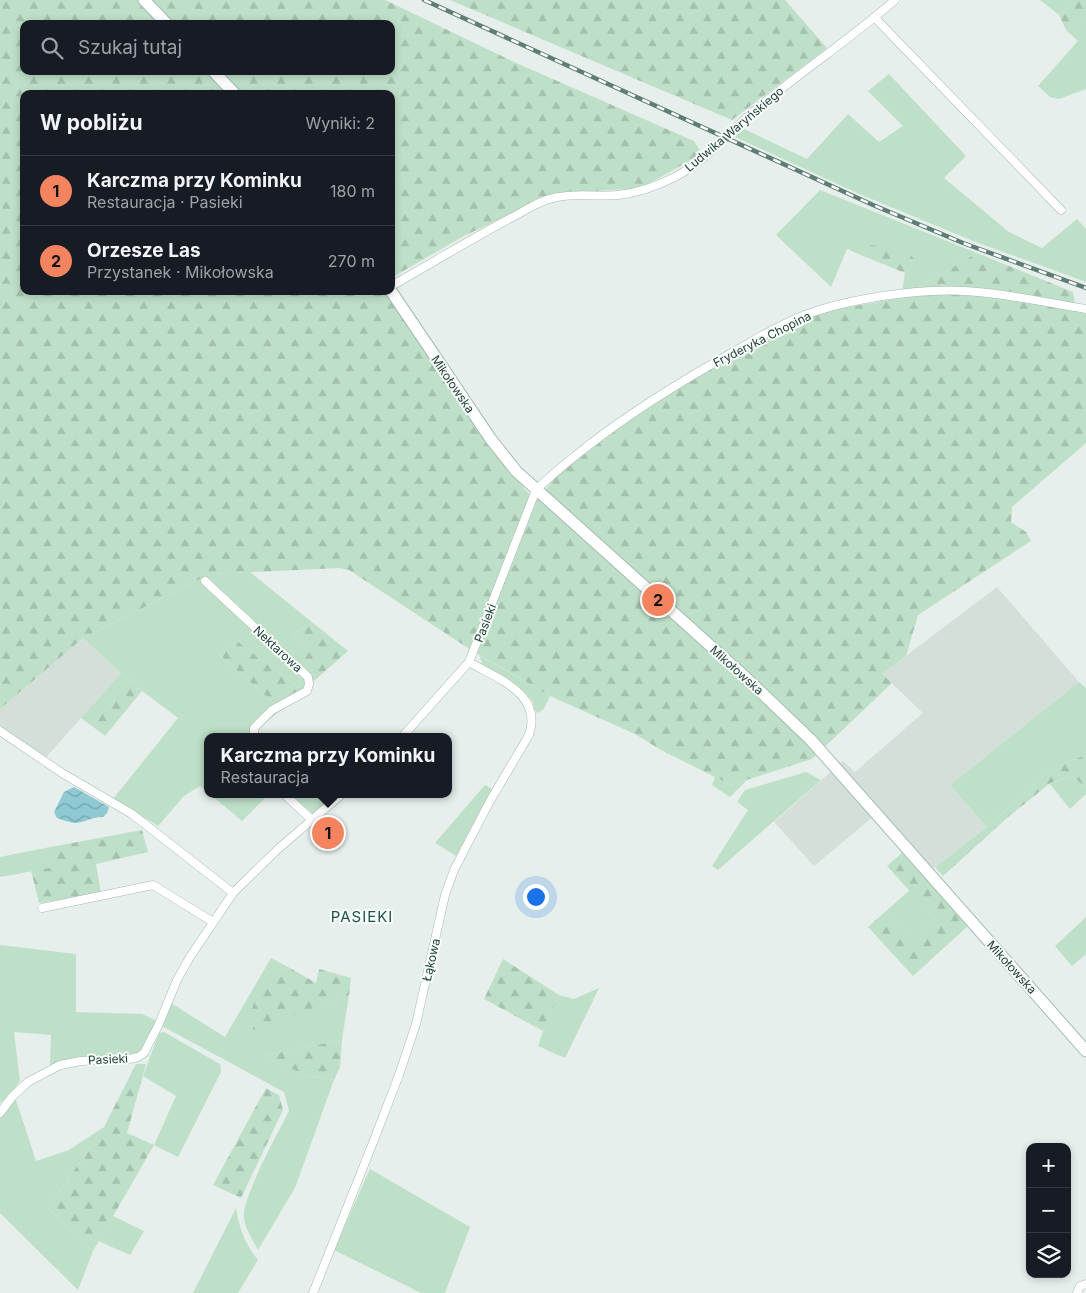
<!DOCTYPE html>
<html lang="pl">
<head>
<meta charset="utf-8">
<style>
  body { margin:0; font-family:Inter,sans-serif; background:#242831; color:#f1f3f6 }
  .controls { position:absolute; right:15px; bottom:15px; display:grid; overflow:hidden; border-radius:10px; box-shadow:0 2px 8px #0003 }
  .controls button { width:45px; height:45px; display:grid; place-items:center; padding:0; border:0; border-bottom:1px solid #363941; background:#171b24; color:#f1f3f6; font:25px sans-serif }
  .you { position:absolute; left:535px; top:896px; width:18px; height:18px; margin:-12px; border:4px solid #fff; border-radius:50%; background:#1a73e8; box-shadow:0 0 0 8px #1a73e833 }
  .badge { display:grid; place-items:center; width:32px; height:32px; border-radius:50%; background:#f4845f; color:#111; font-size:16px; font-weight:700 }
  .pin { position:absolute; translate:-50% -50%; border:2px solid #fff; box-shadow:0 1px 5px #0006 }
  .popup { position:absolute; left:204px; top:733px; width:248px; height:65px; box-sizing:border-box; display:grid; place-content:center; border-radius:10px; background:#171b24; filter:drop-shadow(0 1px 4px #0005); font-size:16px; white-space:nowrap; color:#9ea1a6 }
  .popup b { font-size:19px; color:#f1f3f6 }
  .popup::after { content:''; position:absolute; left:50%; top:100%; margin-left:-10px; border:10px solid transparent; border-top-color:#171b24 }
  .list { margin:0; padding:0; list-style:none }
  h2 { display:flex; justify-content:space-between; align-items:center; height:65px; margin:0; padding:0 20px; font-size:21px }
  h2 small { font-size:16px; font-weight:400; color:#9ea1a6 }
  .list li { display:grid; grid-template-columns:32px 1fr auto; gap:15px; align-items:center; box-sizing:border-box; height:70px; padding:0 20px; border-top:1px solid #363941 }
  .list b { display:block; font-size:19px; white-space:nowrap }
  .list p { margin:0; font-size:16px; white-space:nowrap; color:#9ea1a6 }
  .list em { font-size:16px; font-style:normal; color:#9ea1a6 }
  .icon { flex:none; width:28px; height:28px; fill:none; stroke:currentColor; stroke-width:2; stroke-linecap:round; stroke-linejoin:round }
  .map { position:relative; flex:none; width:1086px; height:1293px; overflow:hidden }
  .search { position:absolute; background:#171b24; box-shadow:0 2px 8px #0003; left:20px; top:20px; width:375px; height:55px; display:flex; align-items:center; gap:12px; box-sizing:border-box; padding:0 18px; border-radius:10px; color:#9ea1a6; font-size:19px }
  .panel { position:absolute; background:#171b24; box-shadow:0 2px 8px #0003; left:20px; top:90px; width:375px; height:205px; border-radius:10px }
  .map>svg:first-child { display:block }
  .built { fill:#d4dfda }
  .grass { fill:#bfe0c8 }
  .forest { fill:url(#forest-firs); fill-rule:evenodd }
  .water { fill:url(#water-waves) }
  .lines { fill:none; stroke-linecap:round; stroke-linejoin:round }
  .street-casing { stroke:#a8b8b2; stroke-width:9 }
  .secondary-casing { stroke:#a4bbb3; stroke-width:13 }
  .street { stroke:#fff; stroke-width:8 }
  .secondary { stroke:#fff; stroke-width:11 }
  .rail-casing { stroke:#5f7d75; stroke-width:4.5 }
  .rail { stroke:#f7fbf9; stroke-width:2.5; stroke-dasharray:8; stroke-linecap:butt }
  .labels { text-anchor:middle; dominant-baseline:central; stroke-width:4; stroke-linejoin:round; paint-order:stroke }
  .street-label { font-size:12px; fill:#24423a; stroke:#f7fbf9 }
  .quarter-label { font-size:15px; letter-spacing:1px; fill:#1f5548; stroke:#f7fbf9 }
</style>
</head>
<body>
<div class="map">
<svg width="1086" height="1293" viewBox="0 0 1086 1293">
  <defs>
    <pattern id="forest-firs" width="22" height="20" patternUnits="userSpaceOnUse" patternTransform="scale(1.25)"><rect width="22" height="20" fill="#bfe0c8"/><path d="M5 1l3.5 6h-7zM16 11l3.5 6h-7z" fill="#a4c1ad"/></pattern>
    <pattern id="water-waves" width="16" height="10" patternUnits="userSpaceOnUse" patternTransform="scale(1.25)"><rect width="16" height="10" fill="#8ec9d4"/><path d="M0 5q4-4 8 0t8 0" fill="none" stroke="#74a5ad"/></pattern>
  </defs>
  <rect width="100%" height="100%" fill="#e6efeb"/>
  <g class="built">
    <polygon points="997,587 1079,682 950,785 987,827 931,870 881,810 814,866 774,822 843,761 855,772 923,713 882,674"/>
    <polygon points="83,638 121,673 42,762 0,735 0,709"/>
  </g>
  <g class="grass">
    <polygon points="1040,0 1076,0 1059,15"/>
    <polygon points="1086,15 1086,89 1059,99 1050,97 1038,86 1078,41 1066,30"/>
    <polygon points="889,74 966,156 944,178 1009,232 1042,248 1077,219 1086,229 1086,282 973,241 857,193 733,136 742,128 807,159 848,114 879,142 903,126 868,91"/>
    <polygon points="820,190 977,253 901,298 905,273 915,260 870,245 863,256 847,249 831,287 776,235"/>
    <polygon points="250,572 313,623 292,634 309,652 302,663 299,688 237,641 219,654 281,710 257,730 263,737 208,737 208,792 200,786 184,796 158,826 113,799 178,718 142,691 131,679 92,726 81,718 121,673 83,638 210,574"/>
    <polygon points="479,655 550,696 544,709 538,713 534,710 533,702 524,692 483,666"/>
    <polygon points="1079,682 1086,688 1086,755 1067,762 1043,777 987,827 950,785"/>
    <polygon points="806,772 821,780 718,870 712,866 748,810 737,802 745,790"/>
    <polygon points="1070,775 1086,787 1086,794 1070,809 1050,784"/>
    <polygon points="715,777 731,785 747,780 730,797 712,785"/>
    <polygon points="485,785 492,789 456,856 435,843"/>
    <polygon points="210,794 269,794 242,821"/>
    <polygon points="290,794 328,794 332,798 314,815"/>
    <polygon points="45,848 50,868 0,877 0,857"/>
    <polygon points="910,890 935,919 912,940 886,911"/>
    <polygon points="1086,917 1086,954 1072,966 1055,946"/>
    <polygon points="0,945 76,954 76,1012 142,1014 157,1021 141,1052 130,1056 75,1058 50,1065 51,1035 14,1032 20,1081 13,1091 0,1103"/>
    <path d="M 271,958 L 290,968 L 272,975 L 315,1007 L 349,995 L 342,1040 L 263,1056 L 306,1075 L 334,1080 L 295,1188 L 258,1250 C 253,1240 245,1229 244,1218 C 241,1199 279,1131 289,1111 L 284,1092 L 162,1026 L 171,1003 L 225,1037 Z"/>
    <polygon points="599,988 565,1058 538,1046 543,1031 559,995 574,999"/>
    <polygon points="164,1032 220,1064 221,1072 178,1157 154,1145 176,1096 143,1076 159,1033"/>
    <polygon points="15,1097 36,1161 69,1150 104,1127 48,1208 93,1251 78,1290 0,1213 0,1117"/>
    <polygon points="370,1169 470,1227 445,1293 421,1293 334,1250"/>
    <path d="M 236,1208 C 239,1228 245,1244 258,1260 L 238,1293 L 193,1293 Z"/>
    <polygon points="113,1216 144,1231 130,1255 98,1241"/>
  </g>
  <g class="forest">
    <path d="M 0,0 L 385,0 L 514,62 L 694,141 L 702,154 L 641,188 L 553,194 L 464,236 L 391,278 L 391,94 L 24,94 L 24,291 L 387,291 L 492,451 L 535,501 L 559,474 L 615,431 L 652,404 L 731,356 L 791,324 L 820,312 L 901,298 L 977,253 L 1073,292 L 1076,309 L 1086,311 L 1086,443 L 1012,507 L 1011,522 L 1026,532 L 1031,541 L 918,615 L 906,656 L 882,674 L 892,683 L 812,759 L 731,785 L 661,750 L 635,734 L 550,696 L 471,650 L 349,570 L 339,568 L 210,574 L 83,638 L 0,709 ZM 24,24 L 391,24 L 391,71 L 24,71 Z"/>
    <polygon points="450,0 785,0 827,48 732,120"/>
    <polygon points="1076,0 1086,0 1086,15 1066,30 1059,15"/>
    <polygon points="870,245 904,247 915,260 905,273 863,256"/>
    <polygon points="313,623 348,651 281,710 219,654 237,641 299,688 302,663 309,652 292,634"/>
    <polygon points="131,679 142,691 105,736 92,726"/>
    <polygon points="1086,755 1086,787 1070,775 1049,784 1007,818 943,876 935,867 987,827 1043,777 1067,762"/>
    <polygon points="142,830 148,852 96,864 101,893 39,903 31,870 50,868 45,848"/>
    <polygon points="902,853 968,926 913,976 868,927 886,911 912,939 935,919 887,866"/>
    <polygon points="503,959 559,995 543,1031 484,999"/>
    <polygon points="290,968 316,983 319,969 351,978 349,995 254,1030 249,1022 254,1002 272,975"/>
    <polygon points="342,1040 340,1067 334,1080 306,1075 262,1056"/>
    <polygon points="136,1064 146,1064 127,1133 154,1145 93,1251 48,1208 104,1127"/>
    <polygon points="266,1088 279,1095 283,1110 241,1198 213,1185"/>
  </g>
  <path class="water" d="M 74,787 L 109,807 L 107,813 L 103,817 C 93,816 84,823 74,823 C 69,822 62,820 57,818 L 54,812 L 64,792 Z"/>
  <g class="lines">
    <g class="street-casing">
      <g id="street">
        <polyline points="875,18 1061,210"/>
        <path d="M 391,286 C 431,264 469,240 509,219 C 521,213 534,204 546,200 C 570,192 594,197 618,195 C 638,193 657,186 675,177 C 707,160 731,130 759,107 C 803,70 852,38 895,0"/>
        <polyline points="205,581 308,677 309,684 307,691 272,710 254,728 254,737"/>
        <polyline points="0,731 62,773 132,814 233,893"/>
        <path d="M 402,737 L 469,662 L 536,490 C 551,475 568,462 585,448 C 630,413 678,383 728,355 C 753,341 778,325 805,315 C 842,301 893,293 932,291 C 983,288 1036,301 1086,309"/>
        <polyline points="284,794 312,820"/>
        <polyline points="42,908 153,885 213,922"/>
        <polyline points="0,1113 12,1097 28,1082 60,1065 81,1061 129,1059 138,1057 144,1053 158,1026 177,980 190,957 233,893 278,849 342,794"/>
        <path d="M 313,1293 L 374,1140 L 399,1075 L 416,1024 L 445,895 L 454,870 L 490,801 L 529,735 C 543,694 498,679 469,662"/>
        <polyline points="1077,1293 1080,1286 1086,1284"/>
      </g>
    </g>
    <g class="secondary-casing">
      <g id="secondary">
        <polyline points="144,0 167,24"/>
        <polyline points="213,71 235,94"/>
        <polyline points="391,291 490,438 516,471 744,676 811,740 1086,1051"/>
      </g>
    </g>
    <use href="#street" class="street"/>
    <use href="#secondary" class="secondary"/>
    <g class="rail-casing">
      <polyline id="rail" points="424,0 873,205 963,243 1086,288"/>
    </g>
    <use href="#rail" class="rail"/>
  </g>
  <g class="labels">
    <g class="street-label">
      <text transform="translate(734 129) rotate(-40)">Ludwika Waryńskiego</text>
      <text transform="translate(762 339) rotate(-27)">Fryderyka Chopina</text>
      <text transform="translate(453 384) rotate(56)">Mikołowska</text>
      <text transform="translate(485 623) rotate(-69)">Pasieki</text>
      <text transform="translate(278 649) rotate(43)">Nektarowa</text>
      <text transform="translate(737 670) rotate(42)">Mikołowska</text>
      <text transform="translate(431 960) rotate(-77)">Łąkowa</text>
      <text transform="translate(1012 967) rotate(48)">Mikołowska</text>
      <text transform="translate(108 1059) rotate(-3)">Pasieki</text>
    </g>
    <g class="quarter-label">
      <text x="362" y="916">PASIEKI</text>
    </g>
  </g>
</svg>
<div class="controls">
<button>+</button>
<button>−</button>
<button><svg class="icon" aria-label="layers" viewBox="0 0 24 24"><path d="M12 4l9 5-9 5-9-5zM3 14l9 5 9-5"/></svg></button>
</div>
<div class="you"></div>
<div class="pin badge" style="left:328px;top:833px">1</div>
<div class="popup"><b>Karczma przy Kominku</b>Restauracja</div>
<div class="pin badge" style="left:658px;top:600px">2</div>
<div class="search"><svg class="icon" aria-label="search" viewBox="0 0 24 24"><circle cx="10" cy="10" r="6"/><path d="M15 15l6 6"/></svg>Szukaj tutaj</div>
<section class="panel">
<h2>W pobliżu<small>Wyniki: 2</small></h2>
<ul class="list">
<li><span class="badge">1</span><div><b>Karczma przy Kominku</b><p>Restauracja · Pasieki</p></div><em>180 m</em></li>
<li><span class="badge">2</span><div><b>Orzesze Las</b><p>Przystanek · Mikołowska</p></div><em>270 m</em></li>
</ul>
</section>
</div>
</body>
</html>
